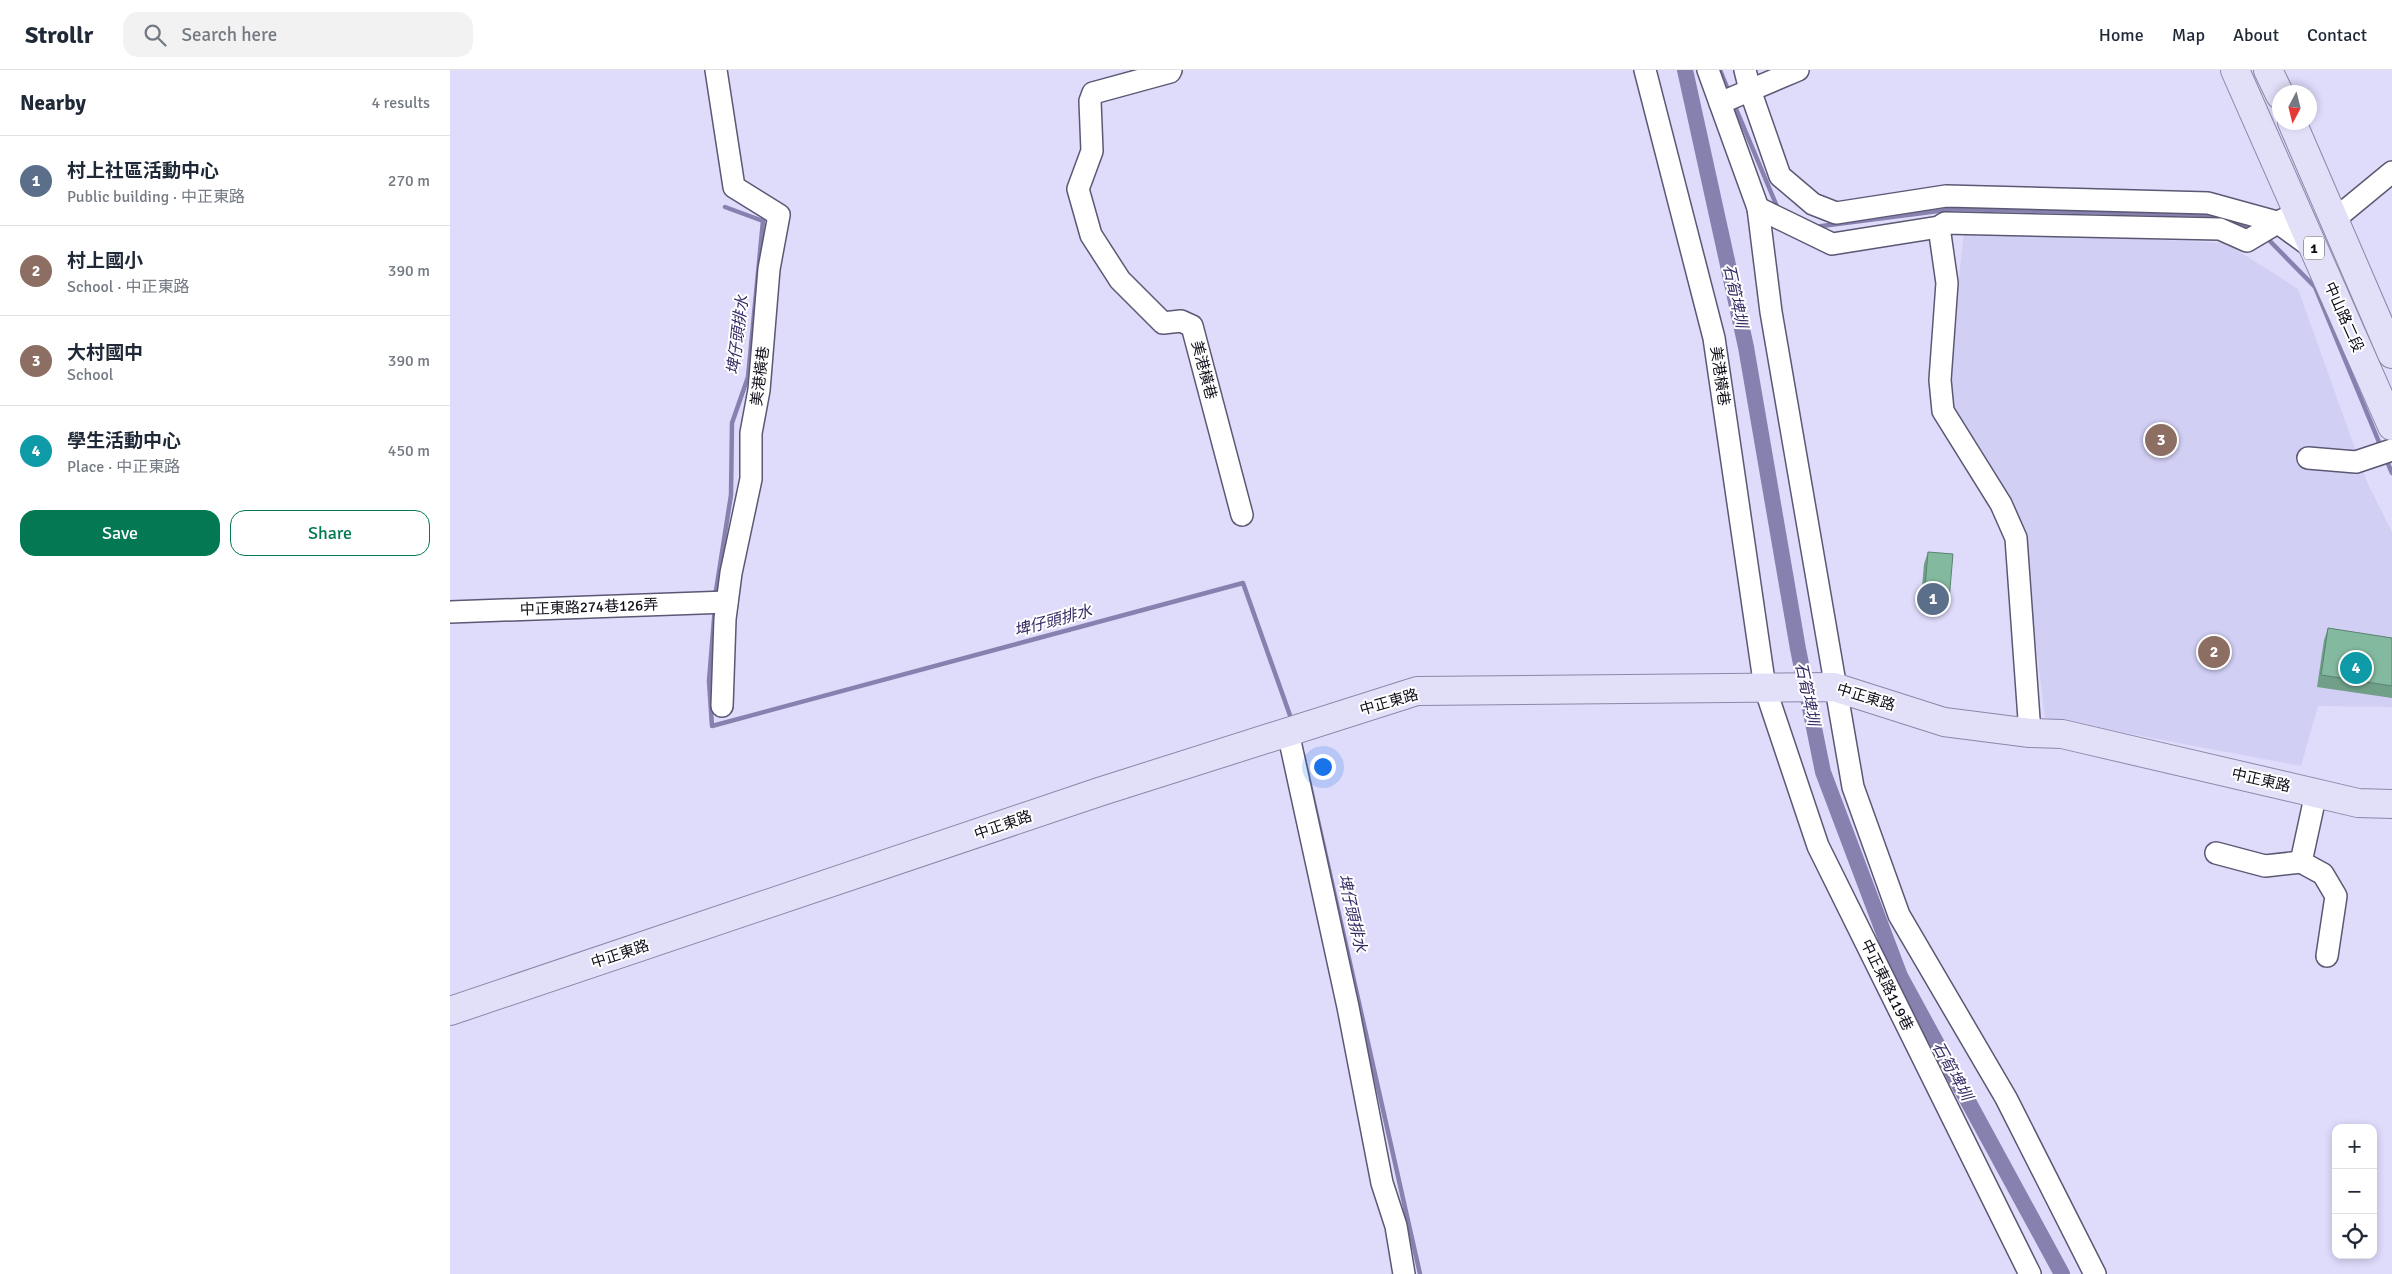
<!DOCTYPE html>
<html lang="en">
<head>
<meta charset="utf-8">
<style>
  body { margin:0; font-family:Signika,"Noto Sans TC",sans-serif; background:#f2f2f3; color:#1f2937 }
  .controls { position:absolute; right:15px; bottom:15px; display:grid; overflow:hidden; border-radius:10px; box-shadow:0 2px 8px #0003 }
  .controls button { width:45px; height:45px; display:grid; place-items:center; padding:0; border:0; border-bottom:1px solid #e0e1e3; background:#fff; color:#1f2937; font:25px sans-serif }
  .compass { position:absolute; left:1822px; top:15px; width:45px; height:45px; border-radius:50%; background:#fff; box-shadow:0 2px 8px #0003; rotate:187deg }
  .you { position:absolute; left:872px; top:696px; width:18px; height:18px; margin:-12px; border:4px solid #fff; border-radius:50%; background:#1a73e8; box-shadow:0 0 0 8px #1a73e833 }
  .badge { display:grid; place-items:center; width:32px; height:32px; border-radius:50%; background:#047853; color:#fff; font-size:16px; font-weight:700 }
  .pin { position:absolute; translate:-50% -50%; border:2px solid #fff; box-shadow:0 1px 5px #0006 }
  .list { margin:0; padding:0; list-style:none }
  h2 { display:flex; justify-content:space-between; align-items:center; height:65px; margin:0; padding:0 20px; font-size:21px }
  h2 small { font-size:16px; font-weight:400; color:#747a83 }
  .list li { display:grid; grid-template-columns:32px 1fr auto; gap:15px; align-items:center; box-sizing:border-box; height:90px; padding:0 20px; border-top:1px solid #e0e1e3 }
  .list b { display:block; font-size:19px; white-space:nowrap }
  .list p { margin:0; font-size:16px; white-space:nowrap; color:#747a83 }
  .list em { font-size:16px; font-style:normal; color:#747a83 }
  .actions { display:flex; gap:10px; padding:15px 20px }
  .actions a { flex:1; padding:11px 0; border:1px solid #047853; border-radius:15px; text-align:center; font-size:18px; color:#047853 }
  .actions .main { background:#047853; color:#fff }
  .icon { flex:none; width:28px; height:28px; fill:none; stroke:currentColor; stroke-width:2; stroke-linecap:round; stroke-linejoin:round }
  .map { position:relative; flex:none; width:1942px; height:1204px; overflow:hidden }
  header { display:flex; align-items:center; gap:30px; box-sizing:border-box; height:70px; padding:0 25px; background:#fff; border-bottom:1px solid #e0e1e3 }
  header strong { font-size:24px }
  nav { display:flex; gap:28px; margin-inline-start:auto; font-size:18px }
  .search { width:350px; height:45px; background:#f2f2f3; display:flex; align-items:center; gap:12px; box-sizing:border-box; padding:0 18px; border-radius:15px; color:#747a83; font-size:19px }
  main { display:flex }
  aside { flex:1; background:#fff }
  .map>svg:first-child { display:block }
  .built { fill:#d2cff5 }
  .lines { fill:none; stroke-linecap:round; stroke-linejoin:round }
  .stream { stroke:#8681af; stroke-width:4.5 }
  .canal { stroke:#8681af; stroke-width:16 }
  .minor-casing { stroke:#5b5873; stroke-width:24 }
  .major-casing { stroke:#8b87a8; stroke-width:30 }
  .minor { stroke:#fff; stroke-width:21 }
  .major { stroke:#e2dff9; stroke-width:28 }
  .wall { fill:#71a089 }
  .shaded-wall { fill:#5c826f }
  .building { fill:#83ba9f; stroke:#5c826f }
  .labels { text-anchor:middle; dominant-baseline:central; stroke-width:4; stroke-linejoin:round; paint-order:stroke }
  .shield { fill:#fff; stroke:#57565d; stroke-width:1 }
  .shield-label { font-size:14px; font-weight:bold; fill:#0f0d18 }
  .street-label { font-size:15px; fill:#0f0d18; stroke:#fff }
  .water-label { font-size:16px; font-style:italic; fill:#362a65; stroke:#fff }
</style>
</head>
<body>
<header>
<strong>Strollr</strong>
<div class="search"><svg class="icon" aria-label="search" viewBox="0 0 24 24"><circle cx="10" cy="10" r="6"/><path d="M15 15l6 6"/></svg>Search here</div>
<nav><a>Home</a><a>Map</a><a>About</a><a>Contact</a></nav>
</header>
<main>
<aside>
<h2>Nearby<small>4 results</small></h2>
<ul class="list">
<li><span class="badge" style="background:#5c6f8a">1</span><div><b>村上社區活動中心</b><p>Public building · 中正東路</p></div><em>270 m</em></li>
<li><span class="badge" style="background:#8d6e63">2</span><div><b>村上國小</b><p>School · 中正東路</p></div><em>390 m</em></li>
<li><span class="badge" style="background:#8d6e63">3</span><div><b>大村國中</b><p>School</p></div><em>390 m</em></li>
<li><span class="badge" style="background:#0f9aa8">4</span><div><b>學生活動中心</b><p>Place · 中正東路</p></div><em>450 m</em></li>
</ul>
<div class="actions"><a class="main">Save</a><a>Share</a></div>
</aside>
<div class="map">
<svg width="1942" height="1204" viewBox="0 0 1942 1204">
  <rect width="100%" height="100%" fill="#dedbfb"/>
  <polygon class="built" points="1514,161 1776,173 1848,219 1917,412 1942,462 1942,637 1868,636 1851,696 1595,648 1574,476 1496,328"/>
  <g class="lines">
    <g class="stream">
      <polyline points="1270,0 1279,22"/>
      <polyline points="1284,34 1328,139"/>
      <polyline points="1779,149 1801,160"/>
      <polyline points="1364,157 1504,139 1767,145"/>
      <polyline points="1815,166 1865,217 1931,377"/>
      <polyline points="1936,389 1942,403"/>
      <polyline points="265,527 281,425 282,353 298,307 313,151 275,137"/>
      <polyline points="265,537 259,611 262,656 793,513 842,651"/>
      <polyline points="853,684 970,1204"/>
    </g>
    <polyline class="canal" points="1235,0 1296,277 1348,579 1373,702 1450,906 1612,1204"/>
    <g class="minor-casing">
      <g id="minor">
        <polyline points="266,0 284,117 329,145 319,199 309,320 301,363 301,409 281,503 275,549 272,636"/>
        <polyline points="721,0 720,2 643,23 640,31 642,81 628,119 641,165 670,210 713,253 731,251 742,256 792,445"/>
        <polyline points="1195,0 1264,268 1315,618 1368,776 1580,1204"/>
        <polyline points="1258,0 1308,138 1321,242 1403,717 1449,845 1556,1028 1645,1204"/>
        <polyline points="1295,0 1300,20 1330,106 1363,134 1386,143 1496,126 1758,133 1827,152 1864,179"/>
        <polyline points="1270,33 1348,0"/>
        <polyline points="1308,138 1382,174 1489,157 1495,153 1770,159 1797,171 1834,149"/>
        <polyline points="1885,149 1942,102"/>
        <polyline points="1489,157 1497,213 1490,310 1493,341 1551,434 1566,468 1580,663"/>
        <polyline points="1858,388 1906,392 1942,380"/>
        <polyline points="0,542 277,532"/>
        <polyline points="838,662 898,937 932,1113 946,1156 954,1204"/>
        <polyline points="1866,723 1851,792 1873,804 1886,826 1877,886"/>
        <polyline points="1766,783 1815,796 1851,792"/>
      </g>
    </g>
    <g class="major-casing">
      <g id="major">
        <polyline points="1785,0 1942,356"/>
        <polyline points="1818,0 1830,25"/>
        <polyline points="1842,52 1942,284"/>
        <polyline points="0,941 649,722 967,621 1384,617 1494,652 1580,663 1612,664 1908,733 1942,734"/>
      </g>
    </g>
    <use href="#minor" class="minor"/>
    <use href="#major" class="major"/>
  </g>
  <g class="wall">
    <polygon points="1478,482 1499,530 1495,542 1470,540 1474,494"/>
    <polygon points="1878,558 1942,568 1942,628 1867,617 1874,570"/>
  </g>
  <polygon class="shaded-wall" points="1474,528 1499,530 1495,542 1470,540"/>
  <g class="building">
    <polygon points="1478,482 1503,484 1499,530 1474,528"/>
    <polygon points="1878,558 1942,568 1942,616 1871,605"/>
  </g>
  <g class="labels">
    <rect class="shield" x="1854" y="166.5" width="20" height="23" rx="4"/>
    <g class="shield-label">
      <text x="1864" y="178">1</text>
    </g>
    <g class="street-label">
      <text transform="translate(1894 247) rotate(66)">中山路二段</text>
      <text transform="translate(754 300) rotate(75)">美港橫巷</text>
      <text transform="translate(310 306) rotate(-83)">美港橫巷</text>
      <text transform="translate(1270 306) rotate(82)">美港橫巷</text>
      <text transform="translate(139 537) rotate(-2)">中正東路274巷126弄</text>
      <text transform="translate(1416 627) rotate(17)">中正東路</text>
      <text transform="translate(939 632) rotate(-16)">中正東路</text>
      <text transform="translate(1811 710) rotate(13)">中正東路</text>
      <text transform="translate(553 755) rotate(-19)">中正東路</text>
      <text transform="translate(170 884) rotate(-18)">中正東路</text>
      <text transform="translate(1437 915) rotate(64)">中正東路119巷</text>
    </g>
    <g class="water-label">
      <text transform="translate(1285 226) rotate(78)">石筍埤圳</text>
      <text transform="translate(288 265) rotate(-83)">埤仔頭排水</text>
      <text transform="translate(603 551) rotate(-15)">埤仔頭排水</text>
      <text transform="translate(1357 624) rotate(78)">石筍埤圳</text>
      <text transform="translate(902 843) rotate(77)">埤仔頭排水</text>
      <text transform="translate(1502 1001) rotate(61)">石筍埤圳</text>
    </g>
  </g>
</svg>
<div class="controls">
<button>+</button>
<button>−</button>
<button><svg class="icon" aria-label="locate" viewBox="0 0 24 24"><circle cx="12" cy="12" r="6"/><path d="M12 2v4M12 18v4M2 12h4M18 12h4"/></svg></button>
</div>
<svg class="compass" viewBox="-18 -18 36 36"><path d="M0-13l5 13h-10z" fill="#e53935"/><path d="M0 13l5-13h-10z" fill="#747a83"/></svg>
<div class="you"></div>
<div class="pin badge" style="left:1483px;top:529px;background:#5c6f8a">1</div>
<div class="pin badge" style="left:1764px;top:582px;background:#8d6e63">2</div>
<div class="pin badge" style="left:1711px;top:370px;background:#8d6e63">3</div>
<div class="pin badge" style="left:1906px;top:598px;background:#0f9aa8">4</div>
</div>
</main>
</body>
</html>
